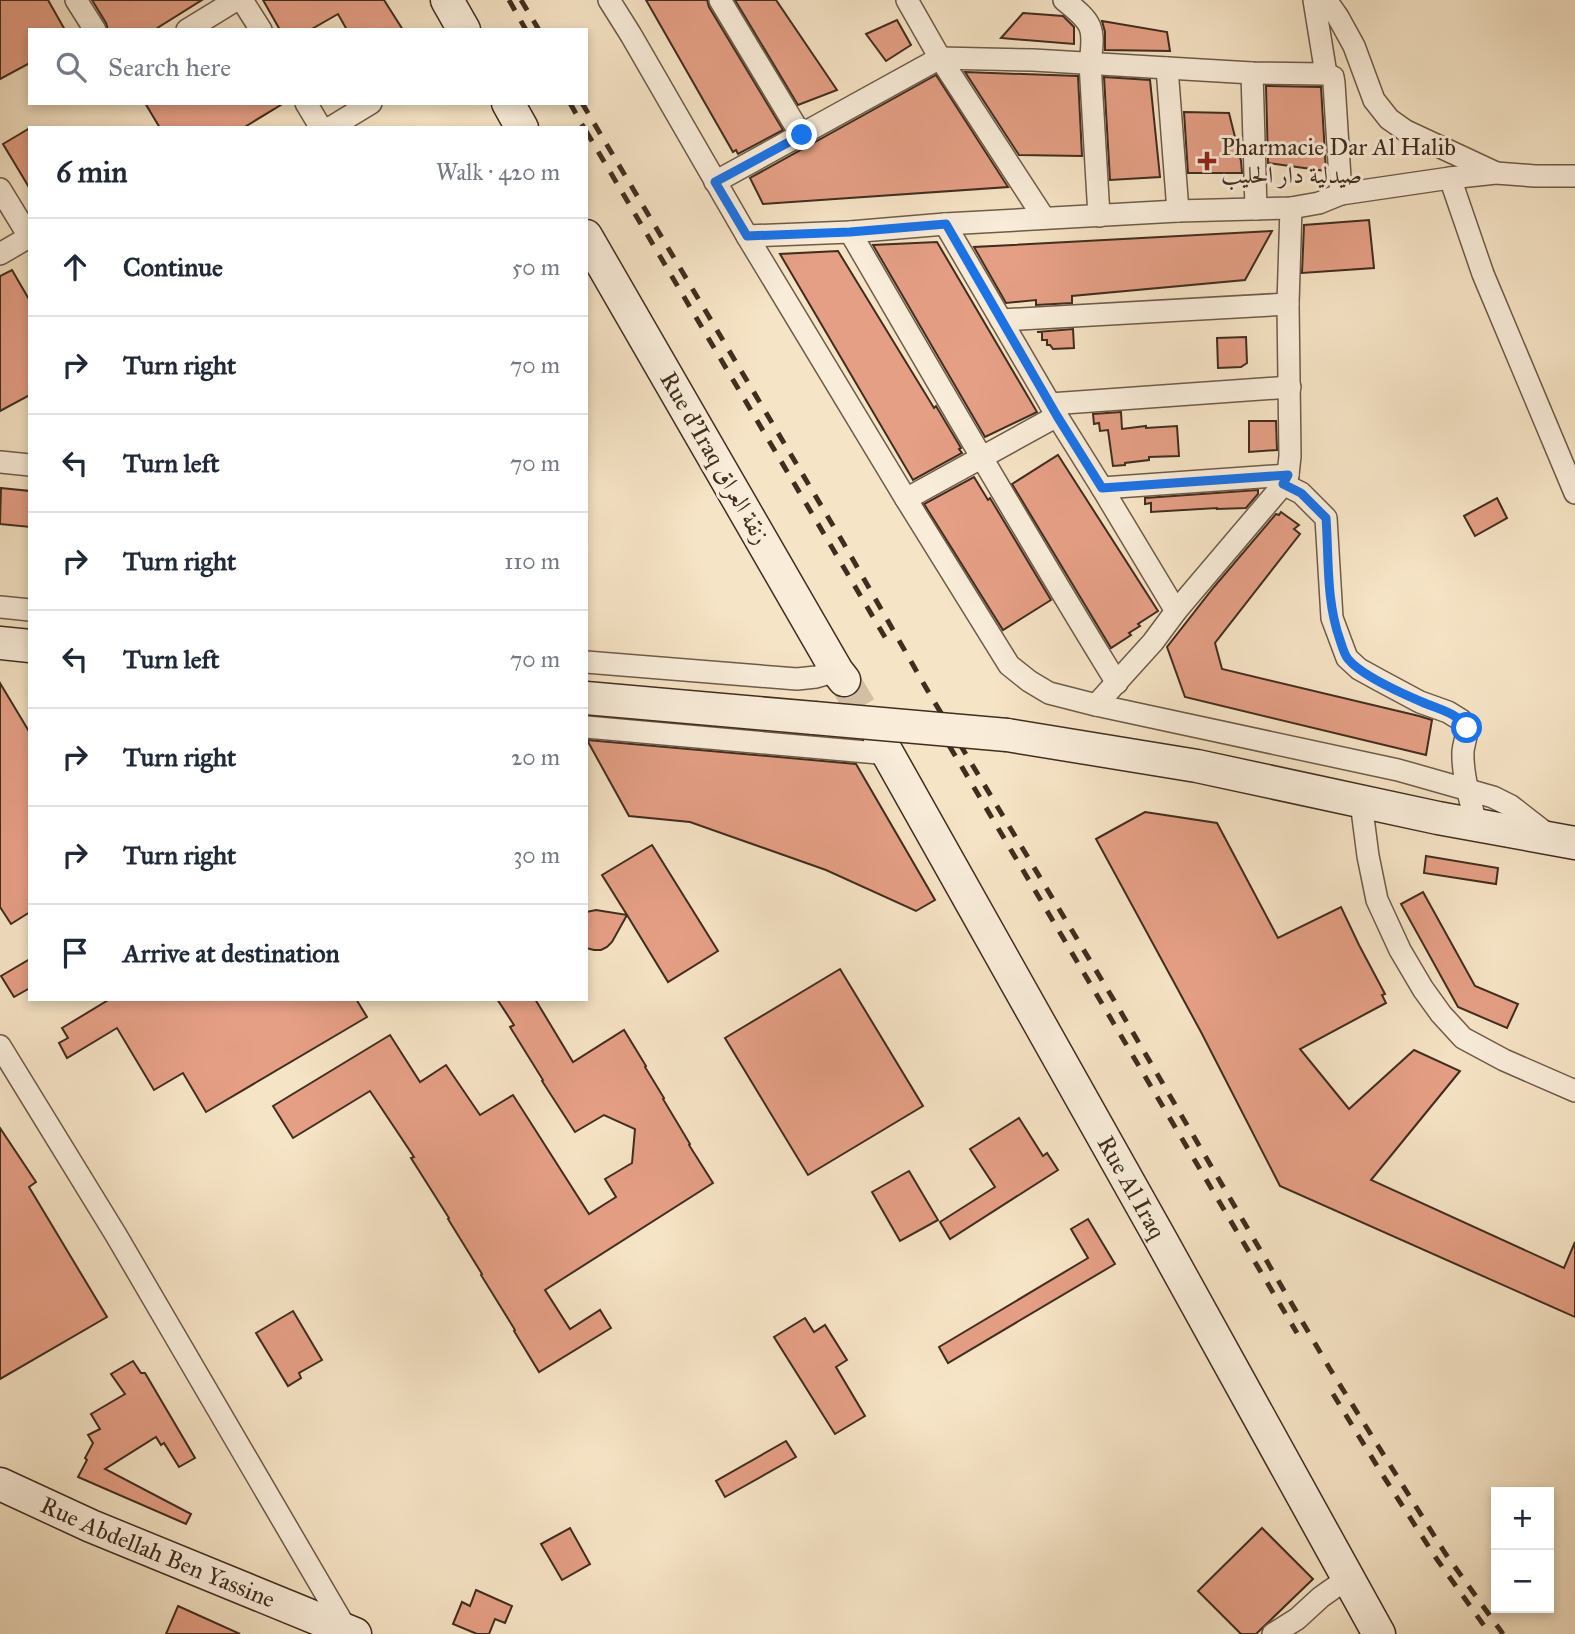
<!DOCTYPE html>
<html lang="en">
<head>
<meta charset="utf-8">
<style>
  body { margin:0; font-family:"IM FELL Great Primer",Amiri,serif; background:#f6f6f7; color:#1f2937 }
  .controls { position:absolute; right:21px; bottom:21px; display:grid; overflow:hidden; border-radius:0px; box-shadow:0 4px 10px #0003 }
  .controls button { width:63px; height:63px; display:grid; place-items:center; padding:0; border:0; border-bottom:2px solid #e0e1e3; background:#fff; color:#1f2937; font:35px sans-serif }
  .stop { position:absolute; width:21px; height:21px; margin:-16px; border:5px solid #1a73e8; border-radius:50%; background:#fff }
  .stop.end { background:#1a73e8; border-color:#fff; box-shadow:0 2px 7px #0008 }
  .list { margin:0; padding:0; list-style:none }
  h2 { display:flex; justify-content:space-between; align-items:center; height:91px; margin:0; padding:0 28px; font-size:30px }
  h2 small { font-size:23px; font-weight:400; color:#747a83 }
  .list li { display:grid; grid-template-columns:46px 1fr auto; gap:21px; align-items:center; box-sizing:border-box; height:98px; padding:0 28px; border-top:2px solid #e0e1e3 }
  .list b { display:block; font-size:26px; white-space:nowrap }
  .list em { font-size:23px; font-style:normal; color:#747a83 }
  .icon { flex:none; width:38px; height:38px; fill:none; stroke:currentColor; stroke-width:2; stroke-linecap:round; stroke-linejoin:round }
  .map { position:relative; flex:none; width:1575px; height:1634px; overflow:hidden }
  .search { position:absolute; background:#fff; box-shadow:0 4px 10px #0003; left:28px; top:28px; width:560px; height:77px; display:flex; align-items:center; gap:18px; box-sizing:border-box; padding:0 24px; border-radius:0px; color:#747a83; font-size:26px }
  .panel { position:absolute; background:#fff; box-shadow:0 4px 10px #0003; left:28px; top:126px; width:560px; height:875px; border-radius:0px }
  .map>svg:first-child { display:block }
  .building { fill:#e59f85; stroke:#402d1e; stroke-width:2 }
  .lines { fill:none; stroke-linecap:round; stroke-linejoin:round }
  .secondary-tunnel { stroke:#d2bfa4; stroke-width:32; stroke-dasharray:32 16; stroke-linecap:butt }
  .street-casing { stroke:#6e5b48; stroke-width:24 }
  .secondary-casing { stroke:#402d1e; stroke-width:35 }
  .street { stroke:#f9edda; stroke-width:21 }
  .secondary { stroke:#f9edda; stroke-width:32 }
  .rail { stroke:#402d1e; stroke-width:5; stroke-dasharray:12 12; stroke-linecap:butt }
  .secondary-bridge-casing { stroke:#402d1e; stroke-width:35; stroke-linecap:butt }
  .secondary-bridge { stroke:#f9edda; stroke-width:32 }
  .route { stroke:#1a73e8; stroke-width:9 }
  .poi-dot { fill:#8f2418; stroke:#f9edda; stroke-width:2.5 }
  .labels { text-anchor:middle; dominant-baseline:central; stroke-width:6; stroke-linejoin:round; paint-order:stroke }
  .poi-label { font-size:24px; fill:#402d1e; stroke:#f9edda; text-anchor:start }
  .street-label { font-size:24px; fill:#402d1e; stroke:#f9edda }
</style>
</head>
<body>
<div class="map">
<svg width="1575" height="1634" viewBox="0 0 1575 1634">
  <rect width="100%" height="100%" fill="#f6e4c6"/>
  <filter id="stains"><feTurbulence type="fractalNoise" baseFrequency=".00286" numOctaves="4"/><feColorMatrix values="0 0 0 0 .2 0 0 0 0 .09 0 0 0 0 .02 0 0 0 .5 -.17"/></filter>
  <radialGradient id="worn" r=".72"><stop offset=".6" stop-color="#630" stop-opacity="0"/><stop offset="1" stop-color="#630" stop-opacity=".3"/></radialGradient>
  <g class="building">
    <polygon points="0,0 48,0 65,30 30,30 30,63 0,79"/>
    <polygon points="92,0 202,0 154,30 108,30 106,23"/>
    <polygon points="263,0 384,0 403,30 347,30 338,14 310,30 280,30"/>
    <polygon points="646,0 707,0 709,7 783,130 738,154 736,150 733,152"/>
    <polygon points="735,0 776,0 837,90 798,105"/>
    <polygon points="1023,13 1063,16 1074,27 1074,44 1001,38"/>
    <polygon points="897,20 911,45 886,61 866,34"/>
    <polygon points="1102,21 1167,32 1170,51 1105,50 1105,32"/>
    <polygon points="965,72 1078,76 1082,156 1019,155"/>
    <polygon points="936,75 1008,187 763,204 750,178"/>
    <polygon points="1104,77 1150,80 1160,177 1110,180"/>
    <polygon points="1266,86 1321,87 1326,171 1268,163"/>
    <polygon points="145,103 284,103 243,128 160,128"/>
    <polygon points="1184,112 1229,113 1241,161 1242,173 1188,173"/>
    <polygon points="30,128 30,189 3,144"/>
    <polygon points="1369,220 1374,268 1302,273 1304,225"/>
    <polygon points="1272,231 1245,280 1072,296 1072,303 1036,305 1036,300 1006,303 974,247"/>
    <polygon points="937,242 1037,412 985,437 873,245"/>
    <polygon points="838,251 934,408 936,406 961,448 959,449 962,453 913,480 780,254"/>
    <polygon points="12,270 30,301 30,395 0,411 0,276"/>
    <polygon points="1073,329 1074,348 1053,349 1050,345 1047,345 1047,340 1042,340 1042,332 1037,332"/>
    <polygon points="1246,337 1247,363 1241,367 1218,368 1217,338"/>
    <polygon points="1121,412 1122,429 1146,426 1146,428 1177,426 1179,456 1149,457 1149,460 1125,463 1125,465 1113,466 1108,430 1100,431 1099,423 1094,424 1093,414"/>
    <polygon points="1249,421 1276,421 1277,450 1249,452"/>
    <polygon points="1058,455 1158,611 1138,624 1140,626 1129,633 1131,635 1111,648 1012,484"/>
    <polygon points="974,477 988,500 990,498 1051,600 1003,630 924,504"/>
    <polygon points="1,488 30,491 30,527 0,524"/>
    <polygon points="1258,490 1258,494 1246,508 1217,509 1217,508 1151,512 1151,503 1145,504 1145,498"/>
    <polygon points="1497,498 1507,518 1475,536 1464,516"/>
    <polygon points="1281,512 1299,525 1294,529 1300,534 1215,643 1222,669 1419,716 1432,720 1426,755 1185,697 1167,647 1214,587 1276,514 1279,515"/>
    <polygon points="0,683 30,733 30,912 11,924 0,907"/>
    <polygon points="587,740 856,764 935,900 916,911 826,870 690,822 629,816"/>
    <polygon points="1145,812 1217,823 1278,938 1341,907 1359,945 1385,994 1382,995 1386,1003 1300,1049 1349,1109 1414,1050 1460,1071 1371,1180 1564,1268 1575,1242 1575,1317 1280,1186 1201,1032 1096,839"/>
    <polygon points="652,845 718,951 668,982 627,915 612,942 607,947 601,950 594,950 586,948 586,912 596,910 627,915 602,875"/>
    <polygon points="1426,856 1498,868 1496,884 1424,873"/>
    <polygon points="1423,892 1475,986 1518,1004 1507,1028 1458,1007 1401,904"/>
    <polygon points="30,959 30,988 14,997 1,976"/>
    <polygon points="840,969 923,1106 808,1175 725,1038"/>
    <polygon points="110,999 356,999 367,1017 206,1112 183,1073 154,1090 117,1028 67,1058 59,1043 68,1038 62,1028"/>
    <polygon points="497,999 535,999 573,1062 624,1030 646,1066 645,1067 664,1098 663,1099 690,1144 689,1145 713,1183 545,1290 570,1329 600,1310 611,1328 539,1372 514,1331 515,1330 481,1275 482,1274 448,1219 449,1218 411,1158 414,1157 370,1091 293,1138 273,1106 390,1035 420,1082 446,1065 480,1115 513,1095 589,1214 616,1197 605,1179 632,1163 635,1129 604,1115 575,1132 542,1081 543,1080 510,1027 514,1025"/>
    <polygon points="1019,1118 1043,1156 1047,1153 1058,1170 950,1239 940,1222 995,1187 970,1149"/>
    <polygon points="0,1128 36,1182 29,1187 107,1317 0,1379"/>
    <polygon points="909,1171 938,1220 900,1241 872,1192"/>
    <polygon points="1088,1219 1115,1264 948,1363 939,1347 1088,1258 1071,1229"/>
    <polygon points="293,1311 322,1360 299,1373 301,1378 288,1386 256,1333"/>
    <polygon points="805,1318 814,1332 825,1325 847,1360 836,1367 865,1416 835,1434 774,1337"/>
    <polygon points="133,1361 141,1373 145,1373 195,1458 179,1467 164,1443 161,1445 156,1437 105,1469 191,1514 186,1524 78,1477 87,1460 85,1458 93,1443 88,1435 100,1429 91,1414 125,1394 111,1374"/>
    <polygon points="786,1441 796,1457 725,1497 716,1481"/>
    <polygon points="570,1528 590,1564 562,1580 541,1544"/>
    <polygon points="1262,1528 1313,1579 1256,1634 1241,1634 1198,1591"/>
    <polygon points="476,1590 512,1606 505,1623 495,1619 489,1634 477,1634 453,1624 462,1602 470,1606"/>
    <polygon points="178,1606 240,1634 166,1634"/>
  </g>
  <g class="lines">
    <polyline class="secondary-tunnel" points="844,680 880,740"/>
    <g class="street-casing">
      <g id="street">
        <polyline points="76,0 95,30"/>
        <polyline points="242,0 261,30"/>
        <polyline points="609,0 631,35 747,236 850,232 945,224 1178,211 1291,208 1319,203 1341,194 1450,178 1496,173 1535,176 1575,176"/>
        <polyline points="720,0 801,135"/>
        <polyline points="907,0 940,58 1044,218"/>
        <path d="M 1064,0 C 1093,23 1095,27 1090,63 L 1099,216"/>
        <polyline points="1314,0 1326,74"/>
        <polyline points="1326,0 1338,17 1354,46 1374,100 1389,119 1406,131 1494,172"/>
        <polyline points="187,30 236,0"/>
        <polyline points="1167,68 1178,211"/>
        <polyline points="1252,73 1256,209"/>
        <polyline points="306,103 321,128"/>
        <polyline points="330,128 371,103"/>
        <polyline points="1450,178 1483,274 1575,493"/>
        <polyline points="715,182 940,58 1033,60 1252,73 1326,74 1333,77 1334,83 1341,194"/>
        <polyline points="0,189 30,238"/>
        <polyline points="945,224 1057,416 1102,488 1176,611"/>
        <path d="M 850,232 C 938,383 1025,534 1117,683"/>
        <polyline points="747,236 906,499 1009,665 1029,681 1049,693 1096,705 1153,642 1176,611 1277,492 1288,475 1290,456 1288,304 1291,208"/>
        <polyline points="0,254 29,237"/>
        <polyline points="1001,320 1288,304"/>
        <polyline points="1050,404 1290,387"/>
        <polyline points="0,462 30,465"/>
        <path d="M 1283,484 L 1301,493 L 1326,518 L 1332,618 L 1347,658 L 1359,669 L 1379,680 L 1420,702 L 1448,712 L 1461,720 L 1467,728 C 1467,736 1464,743 1463,751 C 1462,776 1471,801 1476,825"/>
        <polyline points="1102,488 1288,475"/>
        <polyline points="906,499 1057,416"/>
        <polyline points="0,607 30,610"/>
        <polyline points="586,662 797,679 816,677 837,671"/>
        <polyline points="1096,705 1398,770 1493,797 1511,806 1547,834"/>
        <polyline points="586,727 889,754"/>
        <polyline points="1361,802 1368,856 1377,900 1400,950 1423,989 1441,1014 1463,1038 1504,1060 1575,1091"/>
        <polyline points="0,1046 116,1235 348,1632"/>
        <polyline points="1273,1634 1297,1619 1321,1597 1348,1578"/>
      </g>
    </g>
    <g class="secondary-casing">
      <g id="secondary">
        <polyline points="447,0 464,30"/>
        <polyline points="508,103 522,128"/>
        <polyline points="586,236 837,671 844,680"/>
        <polyline points="0,643 30,646"/>
        <polyline points="586,698 814,718"/>
        <polyline points="1007,735 1197,766 1438,818 1575,843"/>
        <path id="s1" d="M 880,740 L 1160,1238 L 1379,1634"/>
        <path id="s2" d="M 0,1484 L 91,1526 L 355,1634"/>
      </g>
    </g>
    <use href="#street" class="street"/>
    <use href="#secondary" class="secondary"/>
    <g class="rail">
      <polyline points="509,0 526,30"/>
      <polyline points="521,0 539,30"/>
      <polyline points="570,103 584,128"/>
      <polyline points="582,103 844,544 929,693 1115,1002 1330,1369 1445,1553 1503,1634"/>
      <polyline points="586,131 889,644"/>
      <polyline points="937,725 1297,1333"/>
      <polyline points="1333,1394 1382,1474 1436,1558 1490,1634"/>
    </g>
    <g class="secondary-bridge-casing">
      <polyline id="secondary-bridge" points="814,718 1007,735"/>
    </g>
    <use href="#secondary-bridge" class="secondary-bridge"/>
  </g>
  <g class="lines">
    <path class="route" d="M 802,135 L 715,182 L 747,236 L 850,232 L 946,224 L 1057,416 L 1102,488 L 1288,475 L 1283,484 L 1301,493 L 1326,518 C 1329,559 1326,601 1340,640 C 1342,646 1344,654 1348,659 C 1361,675 1403,694 1422,702 C 1438,709 1458,713 1467,728"/>
  </g>
  <path class="poi-dot" d="M1203.5 150.5h7v7h7v7h-7v7h-7v-7h-7v-7h7z"/>
  <g class="labels">
    <g class="poi-label">
      <text x="1221" y="147">Pharmacie Dar Al Halib<tspan x="1221" dy="28">صيدلية دار الحليب</tspan></text>
    </g>
    <g class="street-label">
      <text transform="translate(715 458) rotate(60)">Rue d'Iraq زنقة العراق</text>
      <text stroke="none"><textPath href="#s1" startOffset="513">Rue Al Iraq</textPath></text>
      <text stroke="none"><textPath href="#s2" startOffset="172">Rue Abdellah Ben Yassine</textPath></text>
    </g>
  </g>
  <rect width="100%" height="100%" filter="url(#stains)"/>
  <rect width="100%" height="100%" fill="url(#worn)"/>
</svg>
<div class="controls">
<button>+</button>
<button>−</button>
</div>
<div class="stop" style="left:1467px;top:728px"></div>
<div class="stop end" style="left:802px;top:135px"></div>
<div class="search"><svg class="icon" aria-label="search" viewBox="0 0 24 24"><circle cx="10" cy="10" r="6"/><path d="M15 15l6 6"/></svg>Search here</div>
<section class="panel">
<h2>6 min<small>Walk · 420 m</small></h2>
<ul class="list">
<li><svg class="icon" aria-label="ahead" viewBox="0 0 24 24"><path d="M12 20V5M6 11l6-6 6 6"/></svg><div><b>Continue</b></div><em>50 m</em></li>
<li><svg class="icon" aria-label="right" viewBox="0 0 24 24"><path d="M7 20v-9h11M14 6l5 5-5 5"/></svg><div><b>Turn right</b></div><em>70 m</em></li>
<li><svg class="icon" aria-label="left" viewBox="0 0 24 24"><path d="M17 20v-9H6M10 6l-5 5 5 5"/></svg><div><b>Turn left</b></div><em>70 m</em></li>
<li><svg class="icon" aria-label="right" viewBox="0 0 24 24"><path d="M7 20v-9h11M14 6l5 5-5 5"/></svg><div><b>Turn right</b></div><em>110 m</em></li>
<li><svg class="icon" aria-label="left" viewBox="0 0 24 24"><path d="M17 20v-9H6M10 6l-5 5 5 5"/></svg><div><b>Turn left</b></div><em>70 m</em></li>
<li><svg class="icon" aria-label="right" viewBox="0 0 24 24"><path d="M7 20v-9h11M14 6l5 5-5 5"/></svg><div><b>Turn right</b></div><em>20 m</em></li>
<li><svg class="icon" aria-label="right" viewBox="0 0 24 24"><path d="M7 20v-9h11M14 6l5 5-5 5"/></svg><div><b>Turn right</b></div><em>30 m</em></li>
<li><svg class="icon" aria-label="arrive" viewBox="0 0 24 24"><path d="M6 21V4h12l-3 4 3 4H6"/></svg><div><b>Arrive at destination</b></div></li>
</ul>
</section>
</div>
</body>
</html>
